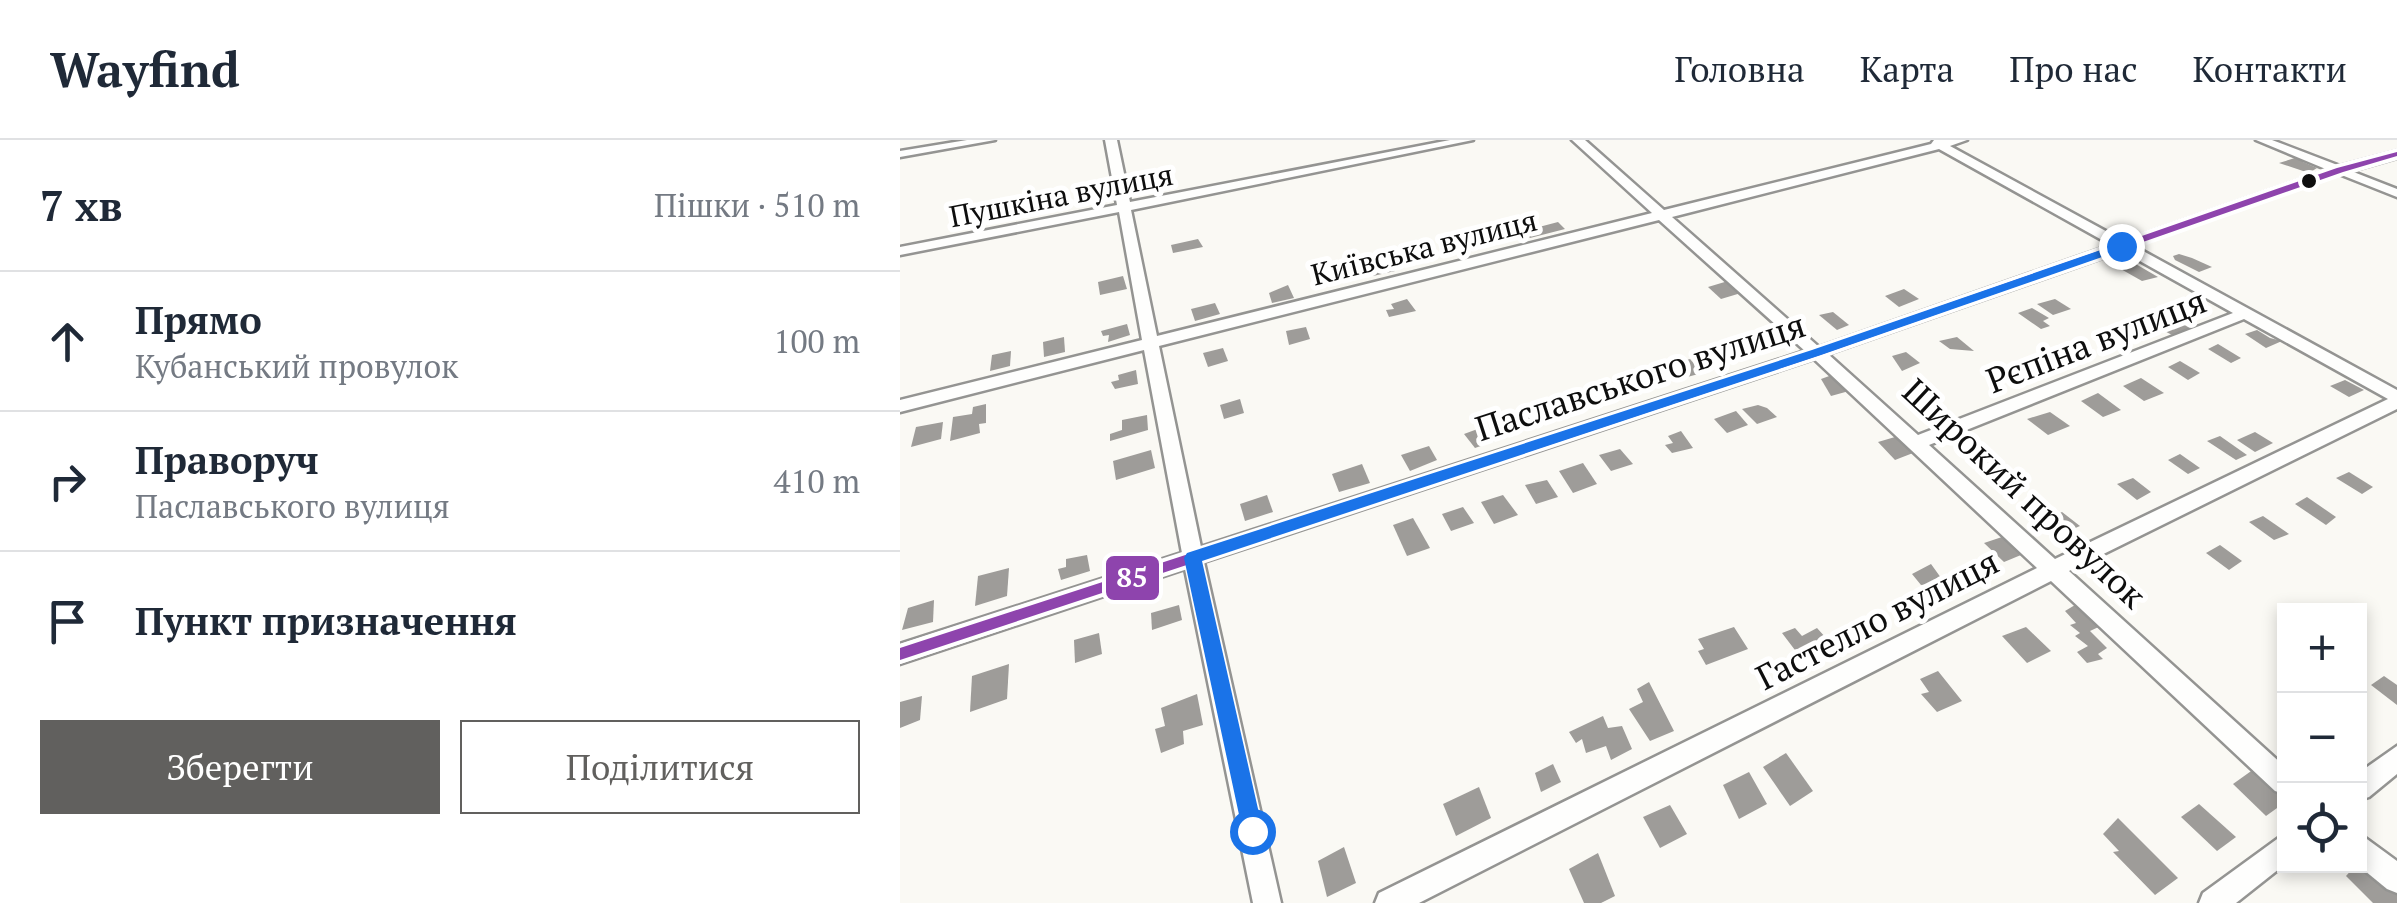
<!DOCTYPE html>
<html lang="uk">
<head>
<meta charset="utf-8">
<style>
  body { margin:0; font-family:"PT Serif",serif; background:#f2f2f3; color:#1f2937 }
  .controls { position:absolute; right:30px; bottom:30px; display:grid; overflow:hidden; border-radius:0px; box-shadow:0 5px 15px #0003 }
  .controls button { width:90px; height:90px; display:grid; place-items:center; padding:0; border:0; border-bottom:2px solid #e0e1e3; background:#fff; color:#1f2937; font:50px sans-serif }
  .stop { position:absolute; width:30px; height:30px; margin:-22px; border:8px solid #1a73e8; border-radius:50%; background:#fff }
  .stop.end { background:#1a73e8; border-color:#fff; box-shadow:0 2px 10px #0008 }
  .list { margin:0; padding:0; list-style:none }
  h2 { display:flex; justify-content:space-between; align-items:center; height:130px; margin:0; padding:0 40px; font-size:42px }
  h2 small { font-size:32px; font-weight:400; color:#747a83 }
  .list li { display:grid; grid-template-columns:65px 1fr auto; gap:30px; align-items:center; box-sizing:border-box; height:140px; padding:0 40px; border-top:2px solid #e0e1e3 }
  .list b { display:block; font-size:38px; white-space:nowrap }
  .list p { margin:0; font-size:32px; white-space:nowrap; color:#747a83 }
  .list em { font-size:32px; font-style:normal; color:#747a83 }
  .actions { display:flex; gap:20px; padding:30px 40px }
  .actions a { flex:1; padding:22px 0; border:2px solid #61605e; border-radius:0px; text-align:center; font-size:35px; color:#61605e }
  .actions .main { background:#61605e; color:#fff }
  .icon { flex:none; width:55px; height:55px; fill:none; stroke:currentColor; stroke-width:2; stroke-linecap:round; stroke-linejoin:round }
  .map { position:relative; flex:none; width:1497px; height:763px; overflow:hidden }
  header { display:flex; align-items:center; gap:60px; box-sizing:border-box; height:140px; padding:0 50px; background:#fff; border-bottom:2px solid #e0e1e3 }
  header strong { font-size:48px }
  nav { display:flex; gap:55px; margin-inline-start:auto; font-size:35px }
  main { display:flex }
  aside { flex:1; background:#fff }
  .map>svg:first-child { display:block }
  .building { fill:#9e9c99 }
  .lines { fill:none; stroke-linecap:round; stroke-linejoin:round }
  .minor-casing { stroke:#949492; stroke-width:5 }
  .minor { fill:#fefefd; fill-rule:evenodd }
  .bus-1-casing { stroke:#fff; stroke-width:8 }
  .bus-1 { fill:#8e44ad; fill-rule:evenodd }
  .route { fill:#1a73e8 }
  .bus-dot { fill:#0e0e0e; stroke:#fff; stroke-width:4 }
  .labels { text-anchor:middle; dominant-baseline:central; stroke-width:10; stroke-linejoin:round; paint-order:stroke }
  .far-street-label { font-size:30px; fill:#0e0e0e; stroke:#fff }
  .street-label { font-size:35px; fill:#0e0e0e; stroke:#fff }
  .line-badge { stroke:#fff; stroke-width:4 }
  .badge-label { font-size:28px; text-anchor:middle; font-weight:bold; fill:#fff }
</style>
</head>
<body>
<header>
<strong>Wayfind</strong>
<nav><a>Головна</a><a>Карта</a><a>Про нас</a><a>Контакти</a></nav>
</header>
<main>
<aside>
<h2>7 хв<small>Пішки · 510 m</small></h2>
<ul class="list">
<li><svg class="icon" aria-label="ahead" viewBox="0 0 24 24"><path d="M12 20V5M6 11l6-6 6 6"/></svg><div><b>Прямо</b><p>Кубанський провулок</p></div><em>100 m</em></li>
<li><svg class="icon" aria-label="right" viewBox="0 0 24 24"><path d="M7 20v-9h11M14 6l5 5-5 5"/></svg><div><b>Праворуч</b><p>Паславського вулиця</p></div><em>410 m</em></li>
<li><svg class="icon" aria-label="arrive" viewBox="0 0 24 24"><path d="M6 21V4h12l-3 4 3 4H6"/></svg><div><b>Пункт призначення</b></div></li>
</ul>
<div class="actions"><a class="main">Зберегти</a><a>Поділитися</a></div>
</aside>
<div class="map">
<svg width="1497" height="763" viewBox="0 0 1497 763">
  <rect width="100%" height="100%" fill="#faf9f4"/>
  <g class="building">
    <polygon points="1398,17 1407,21 1403,22 1417,28 1409,33 1379,23"/>
    <polygon points="632,81 639,87 658,82 665,89 630,98 618,85"/>
    <polygon points="298,99 303,107 273,113 271,105"/>
    <polygon points="1279,114 1292,118 1312,127 1299,132 1275,120 1273,116"/>
    <polygon points="488,121 495,131 473,136 471,132 465,133 463,126"/>
    <polygon points="1234,123 1258,137 1242,141 1219,128"/>
    <polygon points="223,136 227,149 200,155 198,142"/>
    <polygon points="828,141 841,153 821,159 808,147"/>
    <polygon points="388,145 394,158 372,163 369,153"/>
    <polygon points="1004,149 1019,159 999,167 985,156"/>
    <polygon points="507,159 516,171 489,177 486,170 494,169 491,164"/>
    <polygon points="1155,159 1171,169 1153,175 1137,164"/>
    <polygon points="315,163 320,174 295,181 291,169"/>
    <polygon points="1132,168 1149,178 1143,181 1150,186 1141,189 1118,173"/>
    <polygon points="933,172 949,185 937,190 919,175"/>
    <polygon points="1271,178 1292,189 1274,196 1253,185"/>
    <polygon points="227,184 230,195 208,202 209,195 203,196 201,191"/>
    <polygon points="406,187 410,199 389,205 386,191"/>
    <polygon points="881,189 896,202 874,209 870,204 862,206 855,197"/>
    <polygon points="1357,190 1370,198 1382,201 1366,208 1345,194"/>
    <polygon points="164,197 165,212 144,217 143,202"/>
    <polygon points="1057,197 1074,211 1050,209 1039,201"/>
    <polygon points="1318,204 1341,218 1331,223 1308,209"/>
    <polygon points="323,208 328,221 308,227 303,213"/>
    <polygon points="111,211 110,226 90,231 92,215"/>
    <polygon points="1006,212 1020,223 1002,231 992,216"/>
    <polygon points="790,219 802,233 780,239 769,225"/>
    <polygon points="1280,221 1300,233 1288,240 1268,227"/>
    <polygon points="236,230 238,244 215,249 211,242 219,240 218,235"/>
    <polygon points="740,235 752,249 729,256 717,243"/>
    <polygon points="932,235 949,251 931,256 921,239"/>
    <polygon points="1241,238 1264,253 1244,261 1223,246"/>
    <polygon points="1445,240 1464,250 1449,257 1430,246"/>
    <polygon points="1198,253 1221,270 1203,277 1181,261"/>
    <polygon points="340,259 344,273 324,279 320,265"/>
    <polygon points="86,264 86,283 79,284 80,293 50,301 53,277 72,274 73,267"/>
    <polygon points="858,265 867,268 877,277 857,284 842,269"/>
    <polygon points="633,270 642,285 620,292 611,276"/>
    <polygon points="836,271 848,285 827,293 814,279"/>
    <polygon points="1150,272 1170,286 1148,295 1127,279"/>
    <polygon points="247,275 248,290 210,301 210,294 222,290 222,280"/>
    <polygon points="43,282 41,299 11,307 16,287"/>
    <polygon points="583,287 595,301 575,308 564,294"/>
    <polygon points="781,291 793,308 772,313 765,305 773,303 768,296"/>
    <polygon points="1355,292 1373,303 1355,312 1337,300"/>
    <polygon points="1320,296 1347,315 1336,320 1307,301"/>
    <polygon points="995,297 1013,313 995,320 978,302"/>
    <polygon points="1080,302 1099,318 1083,325 1064,308"/>
    <polygon points="529,306 537,320 510,331 501,315"/>
    <polygon points="720,309 733,324 711,331 699,315"/>
    <polygon points="251,310 255,328 216,340 213,321"/>
    <polygon points="1280,314 1300,328 1288,334 1268,320"/>
    <polygon points="683,323 697,344 673,353 659,331"/>
    <polygon points="462,324 470,343 439,352 432,334"/>
    <polygon points="1449,332 1473,347 1462,354 1436,338"/>
    <polygon points="1233,338 1251,352 1237,360 1217,344"/>
    <polygon points="647,340 658,357 636,364 625,345"/>
    <polygon points="367,355 373,372 345,381 340,364"/>
    <polygon points="603,355 618,375 594,384 581,362"/>
    <polygon points="1407,357 1436,377 1426,385 1395,364"/>
    <polygon points="563,367 574,383 551,391 542,374"/>
    <polygon points="1162,372 1180,386 1164,393 1146,379"/>
    <polygon points="1363,376 1389,394 1374,400 1349,382"/>
    <polygon points="513,378 530,408 507,416 493,385"/>
    <polygon points="1102,397 1121,415 1104,422 1084,403"/>
    <polygon points="1320,405 1342,421 1329,430 1306,413"/>
    <polygon points="187,415 190,431 161,440 158,429 166,427 166,419"/>
    <polygon points="1083,417 1097,431 1083,439 1069,424"/>
    <polygon points="1031,424 1049,449 1037,452 1030,444 1021,445 1012,434"/>
    <polygon points="109,428 107,456 75,466 78,436"/>
    <polygon points="34,460 33,482 2,490 8,468"/>
    <polygon points="1180,462 1205,484 1190,491 1207,508 1198,514 1203,519 1187,523 1177,512 1188,506 1175,496 1180,493 1170,485 1176,483 1165,471"/>
    <polygon points="279,465 282,480 252,490 251,473"/>
    <polygon points="834,487 848,509 806,525 798,511 804,509 798,499"/>
    <polygon points="1126,487 1151,511 1127,523 1102,496"/>
    <polygon points="895,488 902,496 917,488 936,509 915,520 909,514 901,518 882,493"/>
    <polygon points="199,493 202,514 175,523 174,500"/>
    <polygon points="109,524 107,559 70,572 72,536"/>
    <polygon points="1038,531 1062,561 1037,572 1021,554 1029,552 1020,539"/>
    <polygon points="1484,536 1497,545 1497,565 1471,545"/>
    <polygon points="749,542 774,591 750,601 729,569 743,562 737,549"/>
    <polygon points="297,554 303,585 283,591 284,604 261,613 255,589 265,586 261,568"/>
    <polygon points="22,556 20,580 0,588 0,562"/>
    <polygon points="703,576 708,588 722,586 732,609 711,620 706,606 686,613 682,599 676,603 669,592"/>
    <polygon points="886,613 913,651 890,666 863,627"/>
    <polygon points="653,624 661,642 641,652 635,633"/>
    <polygon points="1354,629 1384,657 1384,663 1366,676 1333,644"/>
    <polygon points="849,632 867,664 839,679 823,645"/>
    <polygon points="579,647 591,678 556,696 543,664"/>
    <polygon points="1299,664 1336,697 1317,711 1281,677"/>
    <polygon points="770,665 787,694 760,708 743,677"/>
    <polygon points="1218,678 1278,738 1255,755 1213,712 1219,711 1203,694"/>
    <polygon points="444,707 456,743 427,757 418,721"/>
    <polygon points="698,713 715,756 701,763 684,763 669,729"/>
    <polygon points="1455,726 1497,752 1497,763 1473,763 1446,736"/>
  </g>
  <g class="lines">
    <g class="minor-casing">
      <g id="minor">
        <polygon points="67,0 95,0 0,17 0,11"/>
        <path d="M 205,0 L 217,0 L 230,62 L 550,0 L 573,0 L 231,70 L 257,196 L 752,73 L 672,0 L 685,0 L 764,70 L 1031,4 L 1034,0 L 1067,0 L 1050,6 L 1224,101 L 1428,30 L 1356,0 L 1372,0 L 1440,26 L 1497,11 L 1497,18 L 1451,31 L 1497,49 L 1497,57 L 1439,34 L 1234,106 L 1497,250 L 1497,269 L 1169,431 L 1384,626 L 1384,654 L 1375,651 L 1151,441 L 519,763 L 475,763 L 479,753 L 1137,428 L 914,219 L 304,422 L 381,763 L 353,763 L 285,429 L 0,524 L 0,504 L 282,413 L 244,210 L 0,272 L 0,260 L 242,200 L 219,72 L 0,115 L 0,107 L 217,65 ZM 1039,9 L 1211,105 L 919,207 L 772,77 ZM 759,80 L 905,211 L 301,407 L 259,206 ZM 1222,111 L 1333,173 L 1018,295 L 928,214 ZM 1344,179 L 1488,259 L 1155,419 L 1029,305 Z"/>
        <polygon points="1497,606 1497,634 1469,657 1460,660 1460,632"/>
        <polygon points="1384,694 1384,725 1336,763 1299,763 1303,753"/>
        <polygon points="1460,694 1497,721 1497,753 1487,749 1459,726"/>
      </g>
    </g>
    <use href="#minor" class="minor"/>
    <g class="bus-1-casing">
      <polygon id="bus-1" points="1497,12 1497,16 1443,32 920,215 0,520 0,508 912,211 1437,28"/>
    </g>
    <use href="#bus-1" class="bus-1"/>
  </g>
  <polygon class="route" points="1221,103 1225,109 921,215 302,421 363,691 360,698 352,702 344,698 284,418 287,413 912,210"/>
  <circle class="bus-dot" cx="1409" cy="41" r="9"/>
  <g class="labels">
    <g class="far-street-label">
      <text transform="translate(161 55) rotate(-11)">Пушкіна вулиця</text>
      <text transform="translate(524 107) rotate(-14)">Київська вулиця</text>
    </g>
    <g class="street-label">
      <text transform="translate(1196 200) rotate(-21)">Рєпіна вулиця</text>
      <text transform="translate(740 236) rotate(-18)">Паславського вулиця</text>
      <text transform="translate(1125 353) rotate(43)">Широкий провулок</text>
      <text transform="translate(977 479) rotate(-27)">Гастелло вулиця</text>
    </g>
  </g>
  <rect class="line-badge" x="204" y="414" width="57" height="48" rx="10" fill="#8e44ad"/>
  <g class="badge-label">
    <text x="232" y="447">85</text>
  </g>
</svg>
<div class="controls">
<button>+</button>
<button>−</button>
<button><svg class="icon" aria-label="locate" viewBox="0 0 24 24"><circle cx="12" cy="12" r="6"/><path d="M12 2v4M12 18v4M2 12h4M18 12h4"/></svg></button>
</div>
<div class="stop" style="left:352px;top:691px"></div>
<div class="stop end" style="left:1221px;top:106px"></div>
</div>
</main>
</body>
</html>
